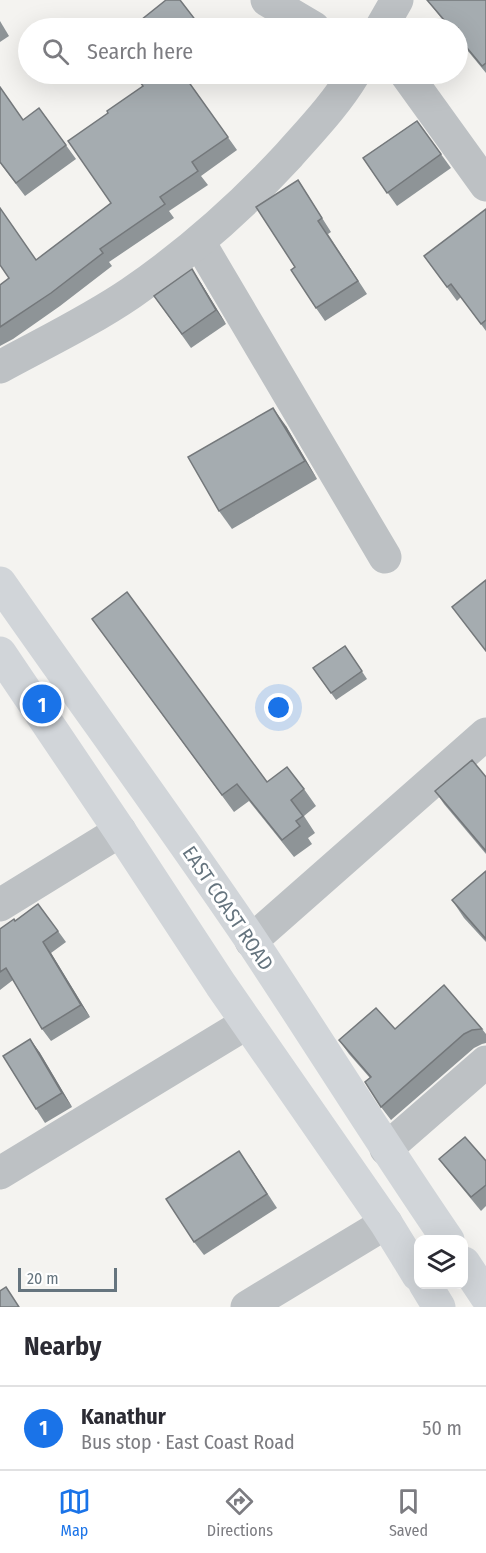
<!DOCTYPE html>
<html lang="en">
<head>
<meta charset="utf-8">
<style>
  body { margin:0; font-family:"Fira Sans Condensed",sans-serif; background:#f2f2f3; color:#2b2b33 }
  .controls { position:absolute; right:18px; bottom:18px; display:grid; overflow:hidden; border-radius:12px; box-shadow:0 6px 24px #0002 }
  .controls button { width:54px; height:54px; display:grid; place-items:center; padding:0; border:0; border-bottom:2px solid #e1e1e2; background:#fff; color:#2b2b33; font:30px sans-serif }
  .scale { position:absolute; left:18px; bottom:15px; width:99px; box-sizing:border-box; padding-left:6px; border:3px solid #65747e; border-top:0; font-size:16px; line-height:21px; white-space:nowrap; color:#65747e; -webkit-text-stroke:4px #fff; paint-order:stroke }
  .you { position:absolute; left:279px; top:708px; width:21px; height:21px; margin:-15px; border:4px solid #fff; border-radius:50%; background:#1a73e8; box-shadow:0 0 0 9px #1a73e833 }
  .badge { display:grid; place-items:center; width:39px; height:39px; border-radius:50%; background:#1a73e8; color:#fff; font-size:20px; font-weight:700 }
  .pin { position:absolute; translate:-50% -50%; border:3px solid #fff; box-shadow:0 2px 6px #0006 }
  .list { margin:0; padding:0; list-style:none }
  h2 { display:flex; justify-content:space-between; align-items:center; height:78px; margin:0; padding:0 24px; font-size:26px }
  h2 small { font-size:20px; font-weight:400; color:#7c7c81 }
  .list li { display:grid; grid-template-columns:39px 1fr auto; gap:18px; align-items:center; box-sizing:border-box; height:84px; padding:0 24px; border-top:2px solid #e1e1e2 }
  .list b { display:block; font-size:22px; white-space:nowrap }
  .list p { margin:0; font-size:20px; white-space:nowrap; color:#7c7c81 }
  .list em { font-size:20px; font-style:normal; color:#7c7c81 }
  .icon { flex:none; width:33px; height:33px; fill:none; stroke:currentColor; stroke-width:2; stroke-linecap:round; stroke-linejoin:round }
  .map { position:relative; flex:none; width:486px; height:1307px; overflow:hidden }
  .search { position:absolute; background:#fff; box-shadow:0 6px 24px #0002; left:18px; right:18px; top:18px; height:66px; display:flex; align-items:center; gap:15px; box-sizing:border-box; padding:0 21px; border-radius:33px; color:#7c7c81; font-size:22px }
  .sheet { height:162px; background:#fff }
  nav { display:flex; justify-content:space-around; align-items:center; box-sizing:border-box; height:84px; border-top:2px solid #e1e1e2; background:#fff; font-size:16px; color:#7c7c81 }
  nav a { display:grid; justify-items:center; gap:3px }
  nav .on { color:#1a73e8 }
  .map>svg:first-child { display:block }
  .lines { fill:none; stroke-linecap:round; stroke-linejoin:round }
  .minor { stroke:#bdc1c4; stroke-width:33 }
  .major { stroke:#d1d5d9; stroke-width:33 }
  .wall { fill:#8e9497 }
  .shaded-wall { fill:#74787b }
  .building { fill:#a5acb0; stroke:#74787b; stroke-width:1.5 }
  .labels { text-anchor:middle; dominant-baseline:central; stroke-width:6; stroke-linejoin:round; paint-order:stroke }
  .street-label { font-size:20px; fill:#65747e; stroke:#fff }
</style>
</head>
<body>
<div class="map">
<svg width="486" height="1307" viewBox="0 0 486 1307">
  <rect width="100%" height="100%" fill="#f4f3f0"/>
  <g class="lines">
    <g class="minor">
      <polyline points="267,0 314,28"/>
      <polyline points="381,28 397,0"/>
      <polyline points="406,74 486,185"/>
      <polyline points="199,242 385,557"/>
      <path d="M 0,367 C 44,343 90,321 131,293 C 189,253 241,207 289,155 C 312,129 336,104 354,74"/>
      <polyline points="0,905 120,831"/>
      <polyline points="251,941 486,734"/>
      <polyline points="386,1149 486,1062"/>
      <polyline points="0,1173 247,1023"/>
      <polyline points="247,1307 386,1223"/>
    </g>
    <g class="major">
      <path d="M 0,583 C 83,702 169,819 251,940 C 317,1039 380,1141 448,1240"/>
      <polyline points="0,653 120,831 221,985 386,1223 418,1275"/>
      <polyline points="464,1263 486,1296"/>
      <polyline points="425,1284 439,1307"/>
    </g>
  </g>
  <g class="wall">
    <polygon points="427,0 486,0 486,73 458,39 458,28 449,28"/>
    <polygon points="0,21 9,36 0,42"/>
    <polygon points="197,22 202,28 131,28"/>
    <polygon points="183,74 237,150 201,176 208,185 169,211 174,218 109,262 112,266 60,306 13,339 0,346 0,285 36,260 111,203"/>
    <polygon points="0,87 23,120 39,108 76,159 25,196 0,163"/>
    <polygon points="417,121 451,168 397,206 363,158"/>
    <polygon points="298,180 331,232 328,234 367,294 325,321 316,308 295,267"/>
    <polygon points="486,209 486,331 461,297 457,301 424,256"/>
    <polygon points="201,283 226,324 191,348 154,296"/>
    <polygon points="286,426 317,479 232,529 219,511"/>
    <polygon points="92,619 267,782 304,789 316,806 304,816 315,833 308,838 312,844 294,857 249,801 234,812"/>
    <polygon points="345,646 367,679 336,700 313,668"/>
    <polygon points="486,777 486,854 444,804 435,791"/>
    <polygon points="486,871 486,942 464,918 452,900"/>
    <polygon points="15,921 58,931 66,942 51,953 90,1017 51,1041 42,1029 13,980 0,990 0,929"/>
    <polygon points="482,1029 486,1034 486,1043 482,1044 474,1048 391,1120 381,1107 370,1078 349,1054 339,1040"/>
    <polygon points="30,1039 40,1053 72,1107 45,1123 36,1109"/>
    <polygon points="439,1159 486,1161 486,1206 481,1211 449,1172"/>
    <polygon points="249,1165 277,1208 204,1255 194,1242"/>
  </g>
  <g class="shaded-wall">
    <polygon points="192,269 201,283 226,324 216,310"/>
    <polygon points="273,408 286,426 317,479 305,461"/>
    <polygon points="43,942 51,953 90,1017 81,1005"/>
    <polygon points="30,1039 40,1053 72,1107 62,1093"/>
  </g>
  <g class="building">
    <polygon points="166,0 180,0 197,22 189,28 131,28"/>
    <polygon points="427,0 486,0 486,63 482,66 458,37 458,28 451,28"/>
    <polygon points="146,74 183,74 228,137 192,162 198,171 160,197 165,204 100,249 103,253 51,293 0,327 0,285 9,278 0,265 0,208 36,260 111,203 68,141 108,113 107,111 143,86 138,79"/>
    <polygon points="0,87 23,120 39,108 66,145 16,183 0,162"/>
    <polygon points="417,121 441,154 387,193 363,158"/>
    <polygon points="298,180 322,218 318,221 358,281 316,308 291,270 295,267 256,207"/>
    <polygon points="486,209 486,320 481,324 451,284 447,287 424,256"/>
    <polygon points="192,269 216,310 182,334 154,296"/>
    <polygon points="273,408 305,461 219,511 188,457"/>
    <polygon points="486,580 486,651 452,607"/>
    <polygon points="127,592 267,782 287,767 304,789 291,800 303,816 296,821 300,826 282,840 237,784 222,795 92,619"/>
    <polygon points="345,646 362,671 331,693 313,668"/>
    <polygon points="472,760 486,777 486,851 435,791"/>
    <polygon points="486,871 486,939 452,900"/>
    <polygon points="38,904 58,931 43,942 81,1005 42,1029 6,968 0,972 0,929 14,919 15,921"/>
    <polygon points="444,985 482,1029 472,1030 464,1034 381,1107 365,1082 371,1077 339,1040 376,1008 395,1029"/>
    <polygon points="30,1039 62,1093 36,1109 3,1056"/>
    <polygon points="465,1137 486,1161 486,1185 471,1197 439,1159"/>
    <polygon points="239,1151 267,1194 194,1242 166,1199"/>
    <polygon points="6,1287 19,1307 0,1307 0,1291"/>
  </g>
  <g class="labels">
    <g class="street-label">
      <text transform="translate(228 908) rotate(56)">EAST COAST ROAD</text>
    </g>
  </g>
</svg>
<div class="controls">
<button><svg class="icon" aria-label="layers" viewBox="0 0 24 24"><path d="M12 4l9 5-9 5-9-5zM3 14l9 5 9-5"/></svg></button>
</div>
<div class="scale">20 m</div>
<div class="you"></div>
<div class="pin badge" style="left:42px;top:704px">1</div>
<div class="search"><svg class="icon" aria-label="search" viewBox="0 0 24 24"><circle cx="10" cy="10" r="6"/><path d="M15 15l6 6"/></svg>Search here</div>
</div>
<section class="sheet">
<h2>Nearby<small></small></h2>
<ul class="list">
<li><span class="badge">1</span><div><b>Kanathur</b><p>Bus stop · East Coast Road</p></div><em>50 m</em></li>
</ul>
</section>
<nav>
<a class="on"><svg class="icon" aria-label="map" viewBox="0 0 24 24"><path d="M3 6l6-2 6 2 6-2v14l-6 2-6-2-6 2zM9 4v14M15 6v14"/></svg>Map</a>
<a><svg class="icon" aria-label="directions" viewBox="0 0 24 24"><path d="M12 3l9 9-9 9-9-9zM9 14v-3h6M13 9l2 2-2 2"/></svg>Directions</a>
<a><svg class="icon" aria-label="saved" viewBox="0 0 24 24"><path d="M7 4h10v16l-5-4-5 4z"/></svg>Saved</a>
</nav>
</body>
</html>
